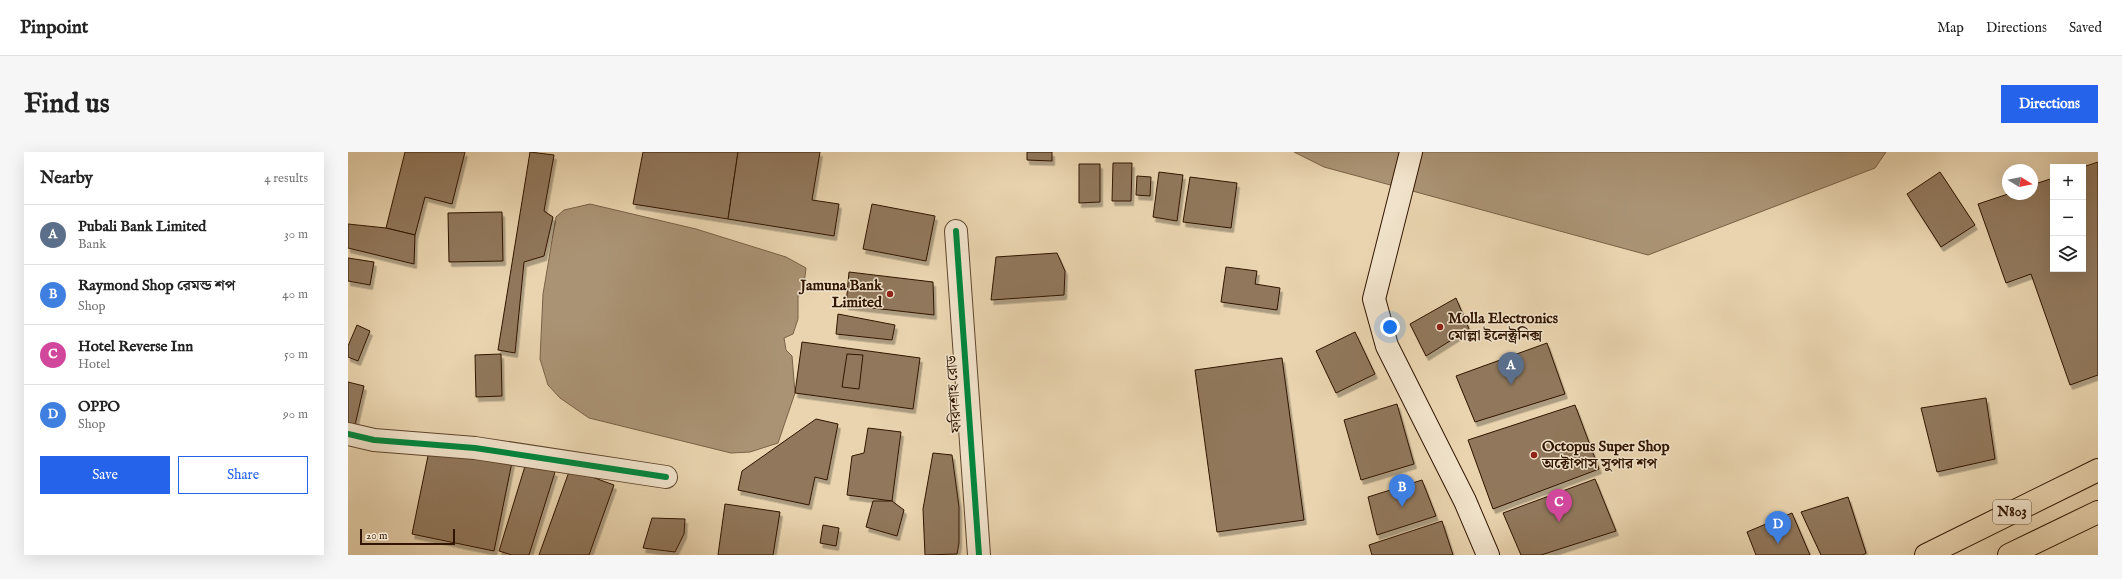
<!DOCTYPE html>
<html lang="en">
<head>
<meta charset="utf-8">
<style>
  body { margin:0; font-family:"IM FELL English","Noto Serif Bengali",serif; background:#f6f6f6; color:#222 }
  .controls { position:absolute; right:12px; top:12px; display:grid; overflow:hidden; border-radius:0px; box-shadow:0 4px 16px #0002 }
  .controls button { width:36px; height:36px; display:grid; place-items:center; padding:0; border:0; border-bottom:1px solid #e0e0e0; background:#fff; color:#222; font:20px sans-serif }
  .compass { position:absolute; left:1654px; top:12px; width:36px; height:36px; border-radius:50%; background:#fff; box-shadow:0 4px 16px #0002; rotate:100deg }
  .scale { position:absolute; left:12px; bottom:10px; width:95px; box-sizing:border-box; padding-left:4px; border:2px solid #311500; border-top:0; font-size:11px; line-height:14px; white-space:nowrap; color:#311500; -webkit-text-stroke:3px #f1e3cb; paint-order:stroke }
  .you { position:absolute; left:1042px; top:175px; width:14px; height:14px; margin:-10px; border:3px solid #fff; border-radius:50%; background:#1a73e8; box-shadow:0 0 0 6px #1a73e833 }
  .badge { display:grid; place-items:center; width:26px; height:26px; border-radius:50%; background:#2563eb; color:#fff; font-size:13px; font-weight:700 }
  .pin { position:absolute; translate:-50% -33px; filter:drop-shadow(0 1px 2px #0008) }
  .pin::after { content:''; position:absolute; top:21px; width:14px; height:12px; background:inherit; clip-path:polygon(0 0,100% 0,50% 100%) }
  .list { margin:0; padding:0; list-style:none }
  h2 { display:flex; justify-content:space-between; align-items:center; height:52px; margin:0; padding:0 16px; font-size:17px }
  h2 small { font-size:13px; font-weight:400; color:#767676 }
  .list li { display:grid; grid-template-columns:26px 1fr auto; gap:12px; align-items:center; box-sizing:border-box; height:60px; padding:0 16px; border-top:1px solid #e0e0e0 }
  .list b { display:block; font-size:15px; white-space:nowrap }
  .list p { margin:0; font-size:13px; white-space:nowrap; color:#767676 }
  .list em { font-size:13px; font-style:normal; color:#767676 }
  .actions { display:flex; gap:8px; padding:12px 16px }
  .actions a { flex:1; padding:9px 0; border:1px solid #2563eb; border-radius:0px; text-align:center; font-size:14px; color:#2563eb }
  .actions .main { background:#2563eb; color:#fff }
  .icon { flex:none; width:22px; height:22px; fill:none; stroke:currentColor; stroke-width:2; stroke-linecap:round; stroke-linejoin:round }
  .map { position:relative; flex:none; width:1750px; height:403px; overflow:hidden; border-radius:0px }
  header { display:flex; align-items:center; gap:24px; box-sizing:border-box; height:56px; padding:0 20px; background:#fff; border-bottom:1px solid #e0e0e0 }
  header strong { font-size:19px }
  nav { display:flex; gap:22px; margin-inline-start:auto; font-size:14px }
  .intro { display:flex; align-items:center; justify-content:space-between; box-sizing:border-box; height:96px; padding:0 24px }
  h1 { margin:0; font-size:28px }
  .button { padding:10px 18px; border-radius:0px; background:#2563eb; color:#fff; font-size:14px; font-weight:700 }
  main { display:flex; gap:24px; padding:0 24px }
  aside { flex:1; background:#fff; border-radius:0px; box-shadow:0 4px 16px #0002 }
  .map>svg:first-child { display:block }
  .water { fill:#aa9374; stroke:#7a6146 }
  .building { fill:#91785b; stroke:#311500; filter:url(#shadow) }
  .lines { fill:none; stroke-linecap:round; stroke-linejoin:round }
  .street-casing { stroke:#5f452c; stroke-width:24 }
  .secondary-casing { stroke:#311500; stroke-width:24 }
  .highway-casing { stroke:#311500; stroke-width:24 }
  .street { stroke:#f1e3cb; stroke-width:22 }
  .secondary { stroke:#f1e3cb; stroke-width:22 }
  .highway { stroke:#e9d4af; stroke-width:22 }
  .cycleway-casing { stroke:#f1e3cb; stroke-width:8 }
  .cycleway { stroke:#00873e; stroke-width:6 }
  .poi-dot { fill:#8f2418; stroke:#f1e3cb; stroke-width:1.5 }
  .labels { text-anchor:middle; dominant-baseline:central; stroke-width:3; stroke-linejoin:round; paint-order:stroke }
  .shield { fill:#f1e3cb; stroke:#6b533d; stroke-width:1 }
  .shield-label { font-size:14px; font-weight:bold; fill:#311500 }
  .poi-label { font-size:15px; font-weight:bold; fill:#311500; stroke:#f1e3cb; text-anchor:start }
  .street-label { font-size:15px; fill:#311500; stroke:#f1e3cb }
</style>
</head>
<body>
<header>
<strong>Pinpoint</strong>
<nav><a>Map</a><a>Directions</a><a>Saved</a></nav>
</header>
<div class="intro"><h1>Find us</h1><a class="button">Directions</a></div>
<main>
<aside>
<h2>Nearby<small>4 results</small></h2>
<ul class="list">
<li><span class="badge" style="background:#5c6f8a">A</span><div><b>Pubali Bank Limited</b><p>Bank</p></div><em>30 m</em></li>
<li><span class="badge" style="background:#3f7fe0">B</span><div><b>Raymond Shop রেমন্ড শপ</b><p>Shop</p></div><em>40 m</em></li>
<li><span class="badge" style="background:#d1479c">C</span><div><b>Hotel Reverse Inn</b><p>Hotel</p></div><em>50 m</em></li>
<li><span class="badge" style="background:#3f7fe0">D</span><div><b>OPPO</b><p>Shop</p></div><em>90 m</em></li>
</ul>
<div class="actions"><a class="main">Save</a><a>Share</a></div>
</aside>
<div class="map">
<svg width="1750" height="403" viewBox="0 0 1750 403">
  <defs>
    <filter id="shadow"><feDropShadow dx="2.5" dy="4.5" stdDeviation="0" flood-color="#0004"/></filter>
  </defs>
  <rect width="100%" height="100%" fill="#e9d4af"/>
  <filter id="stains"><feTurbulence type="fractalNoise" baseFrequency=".005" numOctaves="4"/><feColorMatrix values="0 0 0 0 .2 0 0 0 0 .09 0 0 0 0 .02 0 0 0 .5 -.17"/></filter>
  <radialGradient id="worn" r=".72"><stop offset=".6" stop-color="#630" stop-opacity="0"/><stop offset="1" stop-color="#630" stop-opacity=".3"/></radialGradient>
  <g class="water">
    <polygon points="946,0 1538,0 1527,16 1300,103 976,15"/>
    <polygon points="242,52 348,77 438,105 458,116 456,132 450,145 450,167 445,182 436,186 438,198 444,204 447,241 430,291 402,300 383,301 241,266 212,246 200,233 192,207 195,142 208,65 216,58"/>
  </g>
  <g class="building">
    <polygon points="57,0 117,0 104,52 77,45 67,83 38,76"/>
    <polygon points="182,0 206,3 196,59 205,65 196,104 176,110 167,201 150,198"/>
    <polygon points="295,0 390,0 380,67 285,52"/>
    <polygon points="390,0 472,0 464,48 491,52 486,84 380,67"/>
    <polygon points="679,0 704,0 704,9 679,8"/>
    <polygon points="1750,10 1750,223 1722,233 1683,122 1658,131 1630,52 1660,42 1684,42 1684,33 1705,26 1705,117 1735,117 1735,15"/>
    <polygon points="765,11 784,11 783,49 764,49"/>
    <polygon points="731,12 752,12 752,50 731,51"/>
    <polygon points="811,20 835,23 829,69 805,65"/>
    <polygon points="1592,20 1627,73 1593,95 1559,42"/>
    <polygon points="789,24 803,25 802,44 788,43"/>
    <polygon points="842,25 889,31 883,76 835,70"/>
    <polygon points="524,52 587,64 578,109 515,97"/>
    <polygon points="154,60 155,109 101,110 100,61"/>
    <polygon points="0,72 38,76 67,83 66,112 0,96"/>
    <polygon points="709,101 717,119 716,143 643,148 648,105"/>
    <polygon points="0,106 26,110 22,133 0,129"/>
    <polygon points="878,115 909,119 907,132 932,136 929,158 873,150"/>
    <polygon points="501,120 585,130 586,163 498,153"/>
    <polygon points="1108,146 1121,177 1078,204 1062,172"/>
    <polygon points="490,162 547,173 544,188 488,182"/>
    <polygon points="9,173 22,179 10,209 0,205 0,194"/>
    <polygon points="1007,180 1027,222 988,241 968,199"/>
    <polygon points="454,190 572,206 565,257 447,241"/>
    <polygon points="1199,191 1217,242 1127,270 1108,224"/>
    <polygon points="153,202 154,244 128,245 127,203"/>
    <polygon points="499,202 515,203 511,237 494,235"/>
    <polygon points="934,206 956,368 869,380 847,218"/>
    <polygon points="0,230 16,234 7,273 0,272"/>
    <polygon points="1638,246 1647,307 1589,320 1573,256"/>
    <polygon points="1049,252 1066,312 1013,328 996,268"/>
    <polygon points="1227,253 1251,317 1145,357 1120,288"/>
    <polygon points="468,267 490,272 479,328 467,325 461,353 390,338 394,319"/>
    <polygon points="520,276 553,280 544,349 499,343 504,304 516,301"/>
    <polygon points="82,294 164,310 146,399 64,382"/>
    <polygon points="585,301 604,303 611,355 611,391 609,402 577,403 575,357"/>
    <polygon points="178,311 207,320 181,403 164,403 151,399"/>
    <polygon points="222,317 266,333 241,403 191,403"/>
    <polygon points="1247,327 1268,379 1193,403 1173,403 1155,361"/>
    <polygon points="1074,328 1088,364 1029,383 1020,345"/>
    <polygon points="1500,345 1518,401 1515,403 1473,403 1453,360"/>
    <polygon points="525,349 544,349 556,358 549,384 518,375"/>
    <polygon points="377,352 432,360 425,403 370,403"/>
    <polygon points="1444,361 1462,403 1408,403 1399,380"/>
    <polygon points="304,366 337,367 336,382 327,400 295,396"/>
    <polygon points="1094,369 1105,403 1024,403 1021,393"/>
    <polygon points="475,373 491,376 488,394 472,391"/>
  </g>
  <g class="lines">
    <g class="street-casing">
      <g id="street">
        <polyline points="608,79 631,403"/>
        <polyline points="0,282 26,288 127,296 318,325"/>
      </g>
    </g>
    <g class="secondary-casing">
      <polyline id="secondary" points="1063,0 1026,147 1039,194 1117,349 1140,403"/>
    </g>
    <g class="highway-casing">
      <g id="highway">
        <polyline points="1578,403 1750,318"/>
        <polyline points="1661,403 1750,360"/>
      </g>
    </g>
    <use href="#street" class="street"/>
    <use href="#secondary" class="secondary"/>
    <use href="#highway" class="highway"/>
    <g class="cycleway-casing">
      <g id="cycleway">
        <polyline points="608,79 631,403"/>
        <polyline points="0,282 26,288 127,296 318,325"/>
      </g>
    </g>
    <use href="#cycleway" class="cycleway"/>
  </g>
  <g class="poi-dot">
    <circle cx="542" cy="142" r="4"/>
    <circle cx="1092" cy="175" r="4"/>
    <circle cx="1186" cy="303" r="4"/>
  </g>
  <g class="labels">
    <rect class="shield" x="1645" y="348" width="38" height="24" rx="3"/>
    <g class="shield-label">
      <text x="1664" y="360">N803</text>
    </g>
    <g class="poi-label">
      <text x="534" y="133" text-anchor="end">Jamuna Bank<tspan x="534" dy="17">Limited</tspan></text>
      <text x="1100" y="166">Molla Electronics<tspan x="1100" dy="17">মোল্লা ইলেক্ট্রনিক্স</tspan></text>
      <text x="1194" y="294">Octopus Super Shop<tspan x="1194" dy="17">অক্টোপাস সুপার শপ</tspan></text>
    </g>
    <g class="street-label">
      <text transform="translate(606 242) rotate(-94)">ফরিদশাহ রোড</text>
    </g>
  </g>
  <rect width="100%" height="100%" filter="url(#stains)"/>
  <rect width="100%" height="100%" fill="url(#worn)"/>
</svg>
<div class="controls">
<button>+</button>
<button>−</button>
<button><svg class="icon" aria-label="layers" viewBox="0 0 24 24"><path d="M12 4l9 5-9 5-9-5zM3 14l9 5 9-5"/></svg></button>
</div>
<svg class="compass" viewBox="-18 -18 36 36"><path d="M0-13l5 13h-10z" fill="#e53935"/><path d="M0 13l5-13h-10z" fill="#767676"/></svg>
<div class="scale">20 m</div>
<div class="you"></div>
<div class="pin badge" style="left:1163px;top:233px;background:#5c6f8a">A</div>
<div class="pin badge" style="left:1054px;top:355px;background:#3f7fe0">B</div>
<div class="pin badge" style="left:1211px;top:370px;background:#d1479c">C</div>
<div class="pin badge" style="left:1430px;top:392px;background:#3f7fe0">D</div>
</div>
</main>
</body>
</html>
